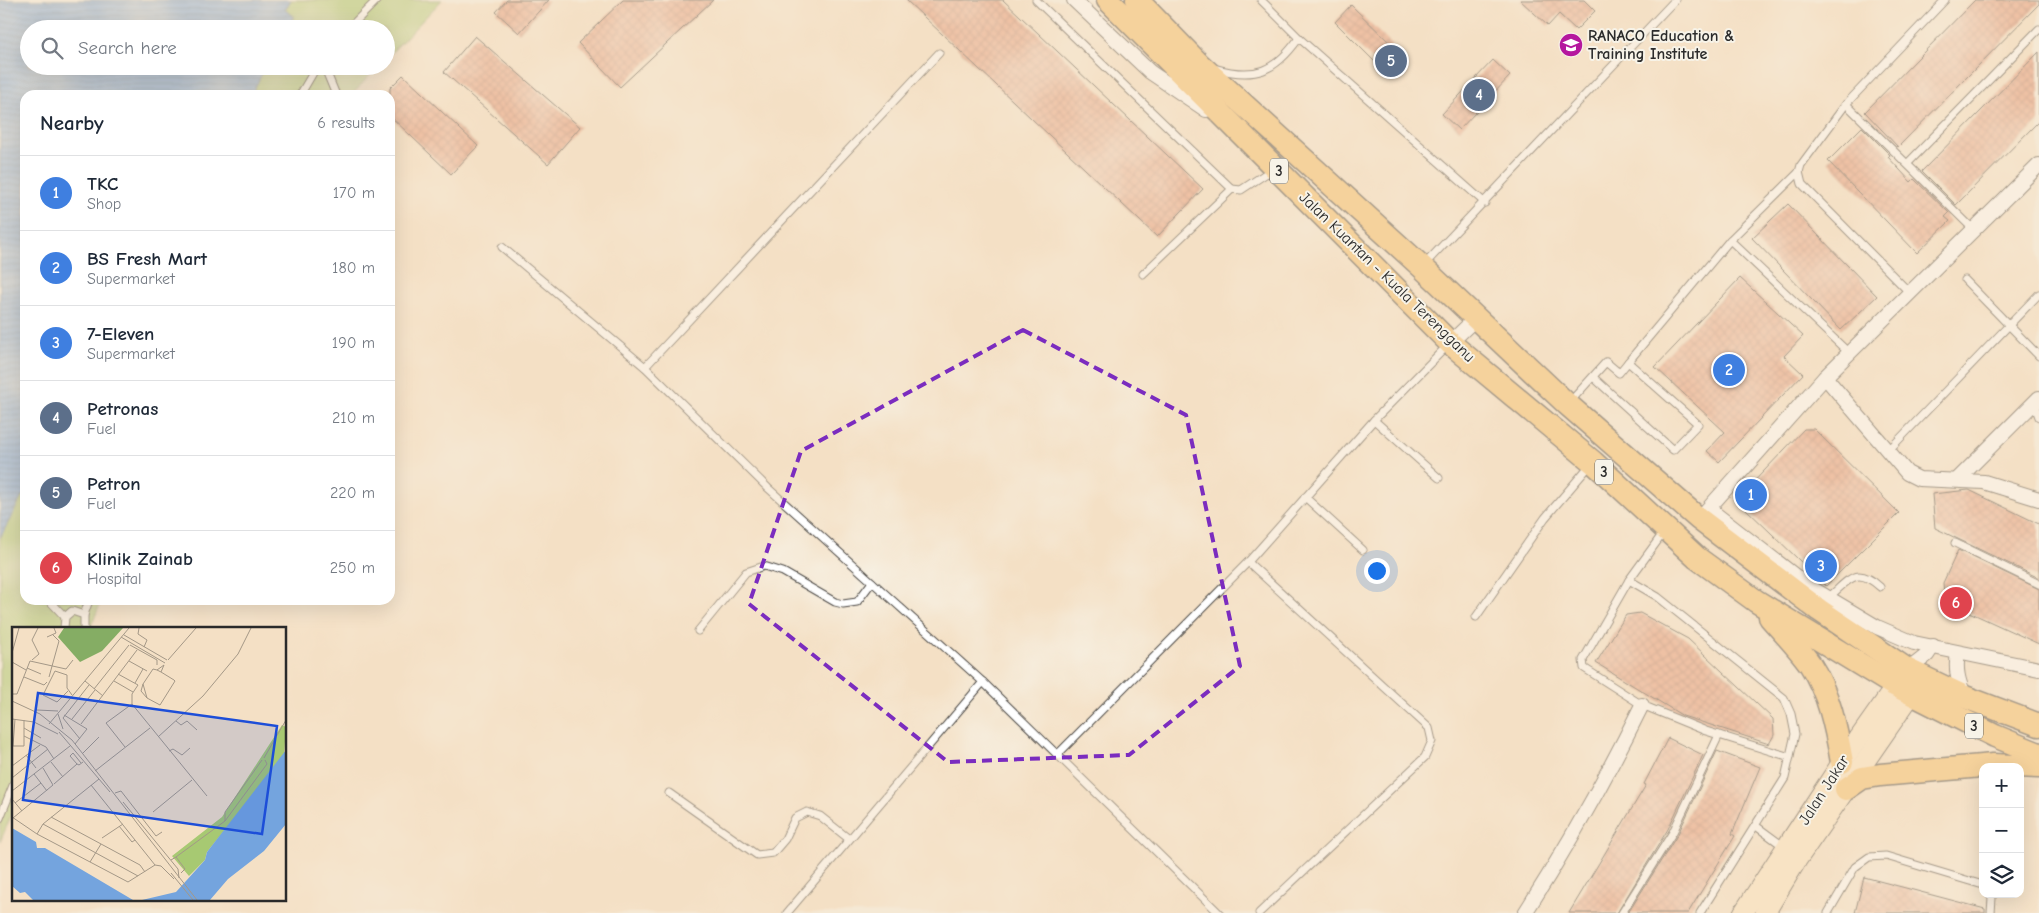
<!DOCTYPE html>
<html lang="en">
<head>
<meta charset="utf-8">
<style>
  body { margin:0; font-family:"Comic Neue",sans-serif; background:#f2f2f3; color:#1f2937 }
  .controls { position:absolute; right:15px; bottom:15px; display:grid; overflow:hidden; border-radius:10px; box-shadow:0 5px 20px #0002 }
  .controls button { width:45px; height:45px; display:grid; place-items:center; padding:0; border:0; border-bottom:1px solid #e0e1e3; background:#fff; color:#1f2937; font:25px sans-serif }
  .you { position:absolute; left:1376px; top:570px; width:18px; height:18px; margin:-12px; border:4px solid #fff; border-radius:50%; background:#1a73e8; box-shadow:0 0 0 8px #1a73e833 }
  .badge { display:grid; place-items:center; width:32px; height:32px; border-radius:50%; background:#ea580c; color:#fff; font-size:16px; font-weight:700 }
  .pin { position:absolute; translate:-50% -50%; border:2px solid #fff; box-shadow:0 1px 5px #0006 }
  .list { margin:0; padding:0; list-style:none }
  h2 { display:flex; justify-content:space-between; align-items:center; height:65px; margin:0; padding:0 20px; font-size:21px }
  h2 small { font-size:16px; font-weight:400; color:#747a83 }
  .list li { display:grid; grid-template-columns:32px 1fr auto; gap:15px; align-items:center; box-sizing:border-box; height:75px; padding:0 20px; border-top:1px solid #e0e1e3 }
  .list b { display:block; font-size:19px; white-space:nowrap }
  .list p { margin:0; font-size:16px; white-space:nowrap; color:#747a83 }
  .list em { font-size:16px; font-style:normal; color:#747a83 }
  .icon { flex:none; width:28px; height:28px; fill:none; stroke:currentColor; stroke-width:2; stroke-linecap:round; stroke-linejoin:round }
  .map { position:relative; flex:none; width:2039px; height:913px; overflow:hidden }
  .search { position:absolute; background:#fff; box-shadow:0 5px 20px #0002; left:20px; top:20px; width:375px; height:55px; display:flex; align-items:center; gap:12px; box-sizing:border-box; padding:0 18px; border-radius:28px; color:#747a83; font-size:19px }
  .panel { position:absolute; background:#fff; box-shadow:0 5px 20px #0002; left:20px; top:90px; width:375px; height:515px; border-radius:15px }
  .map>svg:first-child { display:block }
  .green { fill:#a7c972; stroke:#697a4e }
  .water { fill:url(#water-rules); stroke:#506884 }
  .building { fill:url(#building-cross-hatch) }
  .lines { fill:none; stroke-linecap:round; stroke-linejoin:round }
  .service-casing { stroke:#494642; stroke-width:9 }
  .minor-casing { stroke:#494642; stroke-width:16 }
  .secondary-casing { stroke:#494642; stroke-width:21 }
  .trunk-casing { stroke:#494642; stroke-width:25 }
  .service { stroke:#fff; stroke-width:7 }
  .minor { stroke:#fff; stroke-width:14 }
  .secondary { stroke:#fce6c4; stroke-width:19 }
  .trunk { stroke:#f7c06b; stroke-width:22 }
  .marked { fill:none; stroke:#7b2cbf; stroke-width:4; stroke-dasharray:10 6; stroke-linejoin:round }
  .labels { text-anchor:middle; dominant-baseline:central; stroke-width:4; stroke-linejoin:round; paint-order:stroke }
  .shield { fill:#f7f3e8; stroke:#686764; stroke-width:1 }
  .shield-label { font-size:15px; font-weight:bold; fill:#2b2b2b }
  .poi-label { font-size:16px; font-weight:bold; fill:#2b2b2b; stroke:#f7f3e8; text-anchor:start }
  .street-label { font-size:16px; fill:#2b2b2b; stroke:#f7f3e8 }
  .inset-road { fill:none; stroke:#a49887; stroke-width:1 }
  .view { fill:#1d4ed8; fill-opacity:0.15; stroke:#1d4ed8; stroke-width:2.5 }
  .inset-edge { fill:none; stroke:#2b2b2b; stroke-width:2.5 }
</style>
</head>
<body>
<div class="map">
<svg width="2039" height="913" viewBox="0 0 2039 913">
  <defs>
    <pattern id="water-rules" width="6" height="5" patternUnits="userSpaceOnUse" patternTransform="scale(1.25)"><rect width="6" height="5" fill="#74a4de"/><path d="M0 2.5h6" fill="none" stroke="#5f86b4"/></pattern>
    <pattern id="building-cross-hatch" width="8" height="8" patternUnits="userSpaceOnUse" patternTransform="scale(1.25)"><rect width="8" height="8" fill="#e79b7d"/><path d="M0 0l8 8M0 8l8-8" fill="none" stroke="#bb7f67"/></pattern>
  </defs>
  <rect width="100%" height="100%" fill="#f7f3e8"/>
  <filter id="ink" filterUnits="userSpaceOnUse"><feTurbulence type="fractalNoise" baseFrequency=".02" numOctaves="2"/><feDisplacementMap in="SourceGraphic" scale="10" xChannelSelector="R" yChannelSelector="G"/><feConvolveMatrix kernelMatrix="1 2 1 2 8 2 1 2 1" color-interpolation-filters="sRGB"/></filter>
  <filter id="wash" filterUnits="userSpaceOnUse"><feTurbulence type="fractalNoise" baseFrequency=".0096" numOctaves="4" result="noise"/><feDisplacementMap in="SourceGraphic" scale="20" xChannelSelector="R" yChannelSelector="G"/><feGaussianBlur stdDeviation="1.12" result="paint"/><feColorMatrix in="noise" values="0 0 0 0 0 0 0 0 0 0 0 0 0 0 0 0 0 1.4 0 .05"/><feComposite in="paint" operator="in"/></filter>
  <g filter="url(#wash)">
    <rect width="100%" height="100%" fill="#f4e0c5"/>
    <g class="green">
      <polygon points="291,0 442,0 386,58 386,29 287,29 294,16 285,10"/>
      <polygon points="266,66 378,66 352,95 251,95"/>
      <polygon points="25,491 25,600 102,600 90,628 14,628 14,809 0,842 0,538"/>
    </g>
    <polygon class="water" points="0,0 291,0 285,10 294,16 287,29 29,29 29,66 266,66 251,95 25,95 25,491 0,538"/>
    <g id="blocks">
      <g class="building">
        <polygon points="507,0 549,0 519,33 496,12"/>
        <polygon points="623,0 713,0 620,87 578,43"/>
        <polygon points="906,0 1003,0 1203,189 1157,237"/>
        <polygon points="1520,0 1584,0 1595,11 1576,30 1559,14 1548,26"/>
        <polygon points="1975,0 2039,0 2039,4 1898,147 1865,112"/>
        <polygon points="1351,5 1392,45 1375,62 1335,22"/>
        <polygon points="475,36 580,127 548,164 444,72"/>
        <polygon points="2039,52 2039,121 1956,205 1922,171"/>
        <polygon points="1493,60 1510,76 1459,130 1442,114"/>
        <polygon points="403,75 478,146 451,174 390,116 390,88"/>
        <polygon points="1862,127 1890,155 1888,157 1911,182 1914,179 1949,213 1945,217 1950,221 1917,253 1828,161"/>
        <polygon points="1788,204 1877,296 1841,330 1752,238"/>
        <polygon points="1740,278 1803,336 1784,356 1803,374 1719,462 1707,451 1725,432 1655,367"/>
        <polygon points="1804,429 1814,429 1899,513 1826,586 1745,508 1744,492"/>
        <polygon points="1969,490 2039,524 2039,578 1935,528 1932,494"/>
        <polygon points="1958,550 2039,589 2039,644 1945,601 1943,583"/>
        <polygon points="1640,613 1688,639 1773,719 1774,735 1769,744 1683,716 1596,663 1626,615"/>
        <polygon points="1668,738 1703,755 1668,829 1617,913 1569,913 1646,785 1644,784"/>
        <polygon points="1717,751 1760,767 1732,834 1735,836 1688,913 1628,913 1678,834"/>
        <polygon points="1864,877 1985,909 1985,913 1855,913"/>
      </g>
    </g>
  </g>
  <g filter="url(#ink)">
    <use href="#blocks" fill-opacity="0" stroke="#494642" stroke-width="1"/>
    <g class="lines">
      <g class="service-casing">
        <g id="service">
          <polyline points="1036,0 1232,189 1241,190 1273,169"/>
          <polyline points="1261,0 1299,38 1485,203"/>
          <polyline points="348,29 377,0"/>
          <polyline points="324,66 336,95"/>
          <path d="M 1214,68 C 1255,80 1275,72 1299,38"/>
          <polyline points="300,95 317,66"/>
          <polyline points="1846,104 1973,229"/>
          <polyline points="1908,163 2039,29"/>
          <polyline points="1730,240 1849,353"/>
          <polyline points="502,247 645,367 768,488 983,682 1219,913"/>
          <polyline points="1424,265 1675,0"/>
          <polyline points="1143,274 1232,189"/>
          <polyline points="1965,280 2039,356"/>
          <polyline points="1910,293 1802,184 1799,172 1801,165 1846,104 1945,0"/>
          <polyline points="1628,362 1730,240 1799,172"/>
          <polyline points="645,367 939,53"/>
          <polyline points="1569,403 1606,362 1619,373 1628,362 1698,424 1673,450 1593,377"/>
          <polyline points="2034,403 2039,417"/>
          <polyline points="1374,420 1439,478"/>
          <polyline points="1887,452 2039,294"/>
          <polyline points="1305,497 1363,550"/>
          <polyline points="1664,532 1629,580 1583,660 1584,668 1642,705 1706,731 1790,757"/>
          <polyline points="1955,543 2039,584"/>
          <polyline points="1248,562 1429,728 1432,741 1425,757 1259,913"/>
          <polyline points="1629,580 1658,597 1784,698 1791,714 1795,734 1785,778 1700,913"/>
          <path d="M 1828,598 C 1849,580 1856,565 1880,587"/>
          <polyline points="49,600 65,617"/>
          <polyline points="84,615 89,600"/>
          <polyline points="1476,617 1545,518 1591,464"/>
          <polyline points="64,628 65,617 72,611 84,615 84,628"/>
          <polyline points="698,631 746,572 764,566 783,572 835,602 843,604 857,602 872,582"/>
          <polyline points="1057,755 1248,562 1374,420 1448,345"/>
          <polyline points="669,793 757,855 773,853 785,839 795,818 807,812 820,816 849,839"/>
          <polyline points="0,818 14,783"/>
          <polyline points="1756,826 1786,848"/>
          <polyline points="1989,894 1992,898 1991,913"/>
          <polyline points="787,913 983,682"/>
          <polyline points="1622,913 1673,832 1719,735"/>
          <polyline points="1828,913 1855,867 1869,857 1886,856 1983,885"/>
        </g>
      </g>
      <g class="minor-casing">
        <g id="minor">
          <polyline points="1074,0 1150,72 1206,110"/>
          <polyline points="1450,343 1476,318"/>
          <polyline points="1825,377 1907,473 1919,479 1984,482 2039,499"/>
          <polyline points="1957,480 2039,398"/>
          <polyline points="1709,509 1808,586 1877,627 1914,643 2039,669"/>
          <polyline points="1699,519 1825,377 2039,165"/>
          <path d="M 1958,653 C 1955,670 1958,681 1965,697"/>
          <polyline points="1908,670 1927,655 1933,646"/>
          <path d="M 1525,913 C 1568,846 1607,776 1642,705"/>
        </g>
      </g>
      <g class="secondary-casing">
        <g id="secondary">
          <polyline points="1743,913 1842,762 1904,674"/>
          <polyline points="1765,913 1797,860 1920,682"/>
        </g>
      </g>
      <g class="trunk-casing">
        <g id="trunk">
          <polyline points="1108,0 1450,343 1593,462 1697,558 1756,601 1894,685 1995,736 2039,754"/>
          <polyline points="1137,0 1199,64 1422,267 1567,404 1699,519 1819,610 1908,670 1965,697 2039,725"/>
          <path d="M 1770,617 C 1783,632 1798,647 1810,664 C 1829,693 1836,728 1842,762"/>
          <polyline points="1846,789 1862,778 1880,775 1993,765 2039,767"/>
        </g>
      </g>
      <use href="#service" class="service"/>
      <use href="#minor" class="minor"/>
      <use href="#secondary" class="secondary"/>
      <use href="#trunk" class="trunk"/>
    </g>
  </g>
  <path d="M0 0H2039V913H0ZM 1023,330 L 1186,415 L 1240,666 L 1129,755 L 948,762 L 749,604 L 801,451 Z" fill="#f4e0c5" fill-opacity=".55" fill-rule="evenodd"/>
  <path class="marked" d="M 1023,330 L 1186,415 L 1240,666 L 1129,755 L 948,762 L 749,604 L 801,451 Z"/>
  <defs>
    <g id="university-disc" transform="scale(1.25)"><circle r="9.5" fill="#b5179e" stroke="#f7f3e8"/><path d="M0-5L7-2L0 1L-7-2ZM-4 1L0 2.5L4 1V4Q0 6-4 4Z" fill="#fff"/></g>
  </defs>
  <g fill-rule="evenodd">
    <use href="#university-disc" x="1571" y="45"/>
  </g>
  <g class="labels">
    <g class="shield">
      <rect x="1270" y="158.5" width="18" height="25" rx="4"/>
      <rect x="1595" y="459.5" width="18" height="25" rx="4"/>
      <rect x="1965" y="713.5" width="18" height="25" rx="4"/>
    </g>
    <g class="shield-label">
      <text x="1279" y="171">3</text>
      <text x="1604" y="472">3</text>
      <text x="1974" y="726">3</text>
    </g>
    <g class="poi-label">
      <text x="1588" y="36">RANACO Education &amp;<tspan x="1588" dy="18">Training Institute</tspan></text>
    </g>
    <g class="street-label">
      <text transform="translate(1387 277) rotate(44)">Jalan Kuantan - Kuala Terengganu</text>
      <text transform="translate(1824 790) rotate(-57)">Jalan Jakar</text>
    </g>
  </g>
  <g transform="translate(12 627)">
    <rect width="274" height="274" fill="#f4e0c5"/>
    <path d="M 270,98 L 274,100 L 272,129 L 195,225 L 193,233 L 177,249 L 160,229 L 210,190 Z" fill="#a7c972"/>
    <path d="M 52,1 L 111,1 L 90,24 L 68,35 L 46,10 Z" fill="#85ad64"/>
    <path d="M 274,123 L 274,197 L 252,224 L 216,252 L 198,273 L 130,273 L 164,265 L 193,233 L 195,225 ZM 0,201 L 24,215 L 25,221 L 33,221 L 121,273 L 21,273 L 13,265 L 8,266 L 0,259 Z" fill="#74a4de"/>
    <path class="inset-road" d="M 127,1 L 126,7 L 135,13 L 132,20M 112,8 L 155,33M 35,10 L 44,6 L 42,1M 109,10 L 153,36M 118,18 L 145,33 L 145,38M 0,26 L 7,1M 20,33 L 27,27 L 20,13 L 26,1M 156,33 L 184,1M 117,34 L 135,44M 0,35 L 14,43M 15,41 L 29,47M 145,43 L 149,45 L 162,53 L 163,54 L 148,78 L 135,71 L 131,57 L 141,42 L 145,43 L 152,38 L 149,45M 106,47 L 126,58 L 120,67 L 120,77 L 195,169M 12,50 L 32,58 L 35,55M 37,50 L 47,14 L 41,8M 73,54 L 91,69M 102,54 L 121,65M 123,56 L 131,42M 131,57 L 129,64 L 135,71M 82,62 L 117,18M 56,64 L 45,75 L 31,68 L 43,44 L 55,48 L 55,61 L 60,68M 0,67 L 5,67 L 18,34 L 54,42 L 61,33M 0,74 L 28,87 L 60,113 L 185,273M 25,83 L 46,84M 46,87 L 51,102M 52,88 L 75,102 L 63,117M 0,92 L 22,95 L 46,107M 60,92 L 83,63M 164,94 L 169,98 L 175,94 L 185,103M 37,97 L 117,1M 69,97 L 125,23M 12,101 L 29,111M 47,105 L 98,165M 12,109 L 34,120 L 42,132M 146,110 L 191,69 L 226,27 L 239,1M 68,112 L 51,91 L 77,58M 0,119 L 12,119 L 12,93M 1,119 L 3,92M 113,120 L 94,96 L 120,77M 157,124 L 161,122 L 170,128 L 178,121M 71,126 L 87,110M 14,128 L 24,141M 252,131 L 274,93M 39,135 L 51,150M 69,136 L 61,126 L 58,129 L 65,137 L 67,138 L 71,135M 0,139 L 28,118M 83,144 L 138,101M 22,147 L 35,164M 0,151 L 36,122M 42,157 L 65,137M 79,158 L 143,238 L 149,239 L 162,252M 0,164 L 58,119M 103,166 L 109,164 L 144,209 L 150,205M 0,172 L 10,184M 111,175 L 166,242 L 167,251M 3,176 L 29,156M 141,185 L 180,153M 0,190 L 25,207 L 116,255 L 143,238M 39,190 L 128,238 L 133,245M 1,191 L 41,158 L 31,141M 213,194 L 213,185 L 250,133M 31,197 L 126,249M 107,199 L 120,215 L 123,213M 25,207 L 31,197 L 87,152M 90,211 L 111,197M 164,230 L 213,194 L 255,137 L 253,133M 159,233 L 164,230 L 173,242 L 169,246M 78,235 L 89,217M 159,246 L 181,273"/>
    <path class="view" d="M 26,66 L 265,99 L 250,207 L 11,173 Z"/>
    <rect width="274" height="274" class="inset-edge"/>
  </g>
</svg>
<div class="controls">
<button>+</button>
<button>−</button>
<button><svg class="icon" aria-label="layers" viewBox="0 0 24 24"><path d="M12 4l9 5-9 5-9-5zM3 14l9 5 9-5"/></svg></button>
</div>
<div class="you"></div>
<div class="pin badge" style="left:1751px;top:495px;background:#3f7fe0">1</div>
<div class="pin badge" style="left:1729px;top:370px;background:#3f7fe0">2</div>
<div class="pin badge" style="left:1821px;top:566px;background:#3f7fe0">3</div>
<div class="pin badge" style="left:1479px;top:95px;background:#5c6f8a">4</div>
<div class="pin badge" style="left:1391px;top:61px;background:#5c6f8a">5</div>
<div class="pin badge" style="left:1956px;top:603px;background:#e0444e">6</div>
<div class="search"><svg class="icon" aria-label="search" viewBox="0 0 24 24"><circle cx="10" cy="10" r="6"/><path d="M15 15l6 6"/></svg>Search here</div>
<section class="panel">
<h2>Nearby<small>6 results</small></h2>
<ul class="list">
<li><span class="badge" style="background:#3f7fe0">1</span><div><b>TKC</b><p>Shop</p></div><em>170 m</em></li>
<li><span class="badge" style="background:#3f7fe0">2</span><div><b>BS Fresh Mart</b><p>Supermarket</p></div><em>180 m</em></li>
<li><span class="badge" style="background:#3f7fe0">3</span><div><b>7-Eleven</b><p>Supermarket</p></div><em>190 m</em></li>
<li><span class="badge" style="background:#5c6f8a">4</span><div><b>Petronas</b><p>Fuel</p></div><em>210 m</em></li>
<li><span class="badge" style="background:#5c6f8a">5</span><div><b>Petron</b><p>Fuel</p></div><em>220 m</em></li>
<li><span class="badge" style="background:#e0444e">6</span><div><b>Klinik Zainab</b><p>Hospital</p></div><em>250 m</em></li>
</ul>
</section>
</div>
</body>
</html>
